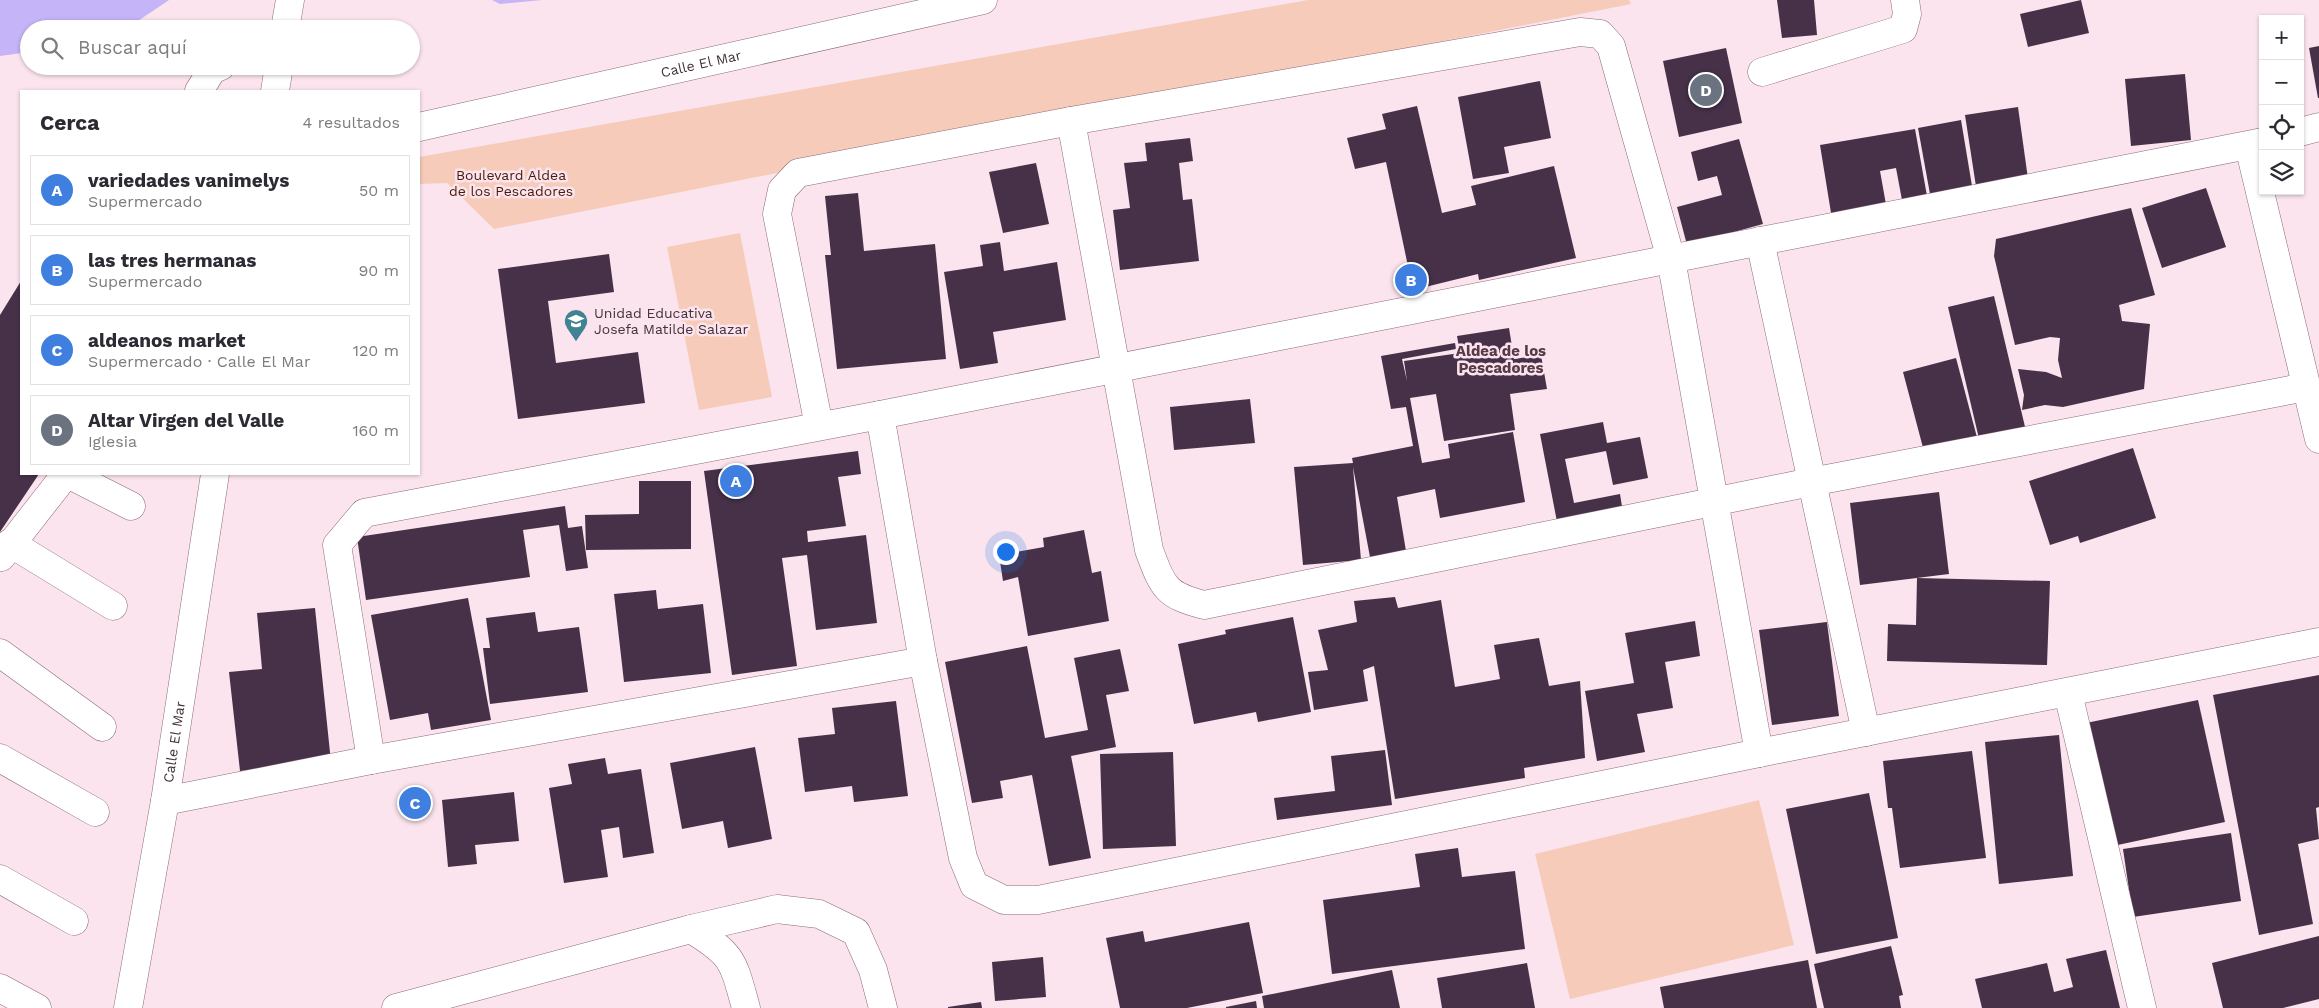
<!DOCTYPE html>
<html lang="es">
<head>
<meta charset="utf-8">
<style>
  body { margin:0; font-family:"Work Sans",sans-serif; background:#f7f7f7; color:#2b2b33 }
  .controls { position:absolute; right:15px; top:15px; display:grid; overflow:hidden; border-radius:0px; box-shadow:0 1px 4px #0004 }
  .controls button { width:45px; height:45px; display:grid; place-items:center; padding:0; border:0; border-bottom:1px solid #e1e1e2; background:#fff; color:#2b2b33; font:25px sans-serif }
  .you { position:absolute; left:1005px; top:551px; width:18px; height:18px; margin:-12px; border:4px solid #fff; border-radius:50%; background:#1a73e8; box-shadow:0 0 0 8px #1a73e833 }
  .badge { display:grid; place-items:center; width:32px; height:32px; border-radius:50%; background:#0f766e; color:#fff; font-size:16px; font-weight:700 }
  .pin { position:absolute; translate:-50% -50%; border:2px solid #fff; box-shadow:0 1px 5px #0006 }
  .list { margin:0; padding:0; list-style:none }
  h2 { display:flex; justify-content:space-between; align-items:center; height:65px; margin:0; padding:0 20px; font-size:21px }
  h2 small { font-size:16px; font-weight:400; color:#7c7c81 }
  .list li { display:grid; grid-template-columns:32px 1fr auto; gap:15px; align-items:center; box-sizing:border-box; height:70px; margin:0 10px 10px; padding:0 10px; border:1px solid #e1e1e2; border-radius:0px }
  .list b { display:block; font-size:19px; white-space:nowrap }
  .list p { margin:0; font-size:16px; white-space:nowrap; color:#7c7c81 }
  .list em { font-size:16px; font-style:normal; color:#7c7c81 }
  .icon { flex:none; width:28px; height:28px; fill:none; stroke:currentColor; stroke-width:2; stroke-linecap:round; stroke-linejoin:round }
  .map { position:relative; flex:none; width:2319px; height:1008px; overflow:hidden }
  .search { position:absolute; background:#fff; box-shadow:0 1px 4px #0004; left:20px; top:20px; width:400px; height:55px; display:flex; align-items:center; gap:12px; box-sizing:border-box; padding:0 18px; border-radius:28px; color:#7c7c81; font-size:19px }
  .panel { position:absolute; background:#fff; box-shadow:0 1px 4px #0004; left:20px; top:90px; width:400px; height:385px; border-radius:0px }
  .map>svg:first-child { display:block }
  .green { fill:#f7cbb9 }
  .water { fill:#c5b4f7 }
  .building { fill:#463149 }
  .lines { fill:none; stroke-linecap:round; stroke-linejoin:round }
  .minor-casing { stroke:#8c6a7a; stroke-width:29 }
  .minor { stroke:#fff; stroke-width:28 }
  .labels { text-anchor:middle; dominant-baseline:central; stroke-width:5; stroke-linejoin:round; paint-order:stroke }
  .street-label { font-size:14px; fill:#423339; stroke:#fbe4ee }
  .park-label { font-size:14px; fill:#471b06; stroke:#fbe4ee }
  .poi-label { font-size:14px; fill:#423339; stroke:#fbe4ee; text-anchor:start }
  .neighbourhood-label { font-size:15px; font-weight:bold; fill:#583a48; stroke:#fbe4ee }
</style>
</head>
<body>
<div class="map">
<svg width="2319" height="1008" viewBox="0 0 2319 1008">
  <rect width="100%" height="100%" fill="#fbe4ee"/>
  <g class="green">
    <polygon points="1308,0 1629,0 1631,4 494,229 447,183 419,184 419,157"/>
    <polygon points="740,233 772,397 699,410 667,247"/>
    <polygon points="1759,800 1794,945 1570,999 1535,854"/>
  </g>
  <g class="water">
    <polygon points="0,0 169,0 126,29 29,29 29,52 0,56"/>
    <polygon points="492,0 542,0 500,4"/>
  </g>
  <g class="building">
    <polygon points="1777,0 1814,0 1817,35 1782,38"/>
    <polygon points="2081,0 2089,33 2028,47 2020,14"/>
    <polygon points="2319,46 2319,98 2318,98 2309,48"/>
    <polygon points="1726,48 1742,123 1679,137 1663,61"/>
    <polygon points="2185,74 2191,140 2131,146 2125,79"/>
    <polygon points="1540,81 1551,138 1504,147 1509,173 1473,179 1458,97"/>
    <polygon points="1417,106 1442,213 1476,205 1471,186 1554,166 1576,258 1479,280 1478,274 1413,290 1386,162 1355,169 1347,138 1386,129 1382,114"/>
    <polygon points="2018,107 2029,186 1977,193 1965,115"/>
    <polygon points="1961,120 1972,186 1930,194 1918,128"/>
    <polygon points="1915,129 1927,196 1902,200 1896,168 1880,171 1887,210 1832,219 1820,145"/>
    <polygon points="1190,138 1193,161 1179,163 1183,200 1192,199 1199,261 1120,270 1113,210 1130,208 1124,163 1147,161 1145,143"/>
    <polygon points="1739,139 1763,224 1687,245 1677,207 1722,195 1717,176 1698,181 1691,152"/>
    <polygon points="1036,163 1049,224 1003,233 989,172"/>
    <polygon points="2206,188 2226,247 2162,268 2142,208"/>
    <polygon points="858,193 864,251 935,244 946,359 837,369 825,255 831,255 825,196"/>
    <polygon points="2131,208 2155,295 2119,305 2122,321 2150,324 2144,389 2063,407 2045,405 2022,410 2024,395 2018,369 2046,372 2062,378 2058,360 2060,338 2050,337 2015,345 1994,256 1996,239"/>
    <polygon points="1000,242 1004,271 1057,262 1066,320 993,332 998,363 960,369 944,272 983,266 980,245"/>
    <polygon points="609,254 614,292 548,301 556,363 638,352 645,403 518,419 498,269"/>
    <polygon points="21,281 21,474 39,474 0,532 0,315"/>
    <polygon points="1994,296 2026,431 1980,443 1948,307"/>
    <polygon points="1509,328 1514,359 1541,355 1547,389 1510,394 1515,430 1444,441 1436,394 1410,398 1422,463 1450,458 1448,444 1513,432 1525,502 1440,518 1435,489 1397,497 1406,551 1370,557 1353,467 1361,560 1303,565 1294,467 1353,463 1352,458 1413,446 1406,407 1391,409 1381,356 1455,343 1456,349 1402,359 1407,381 1404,361 1460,353 1457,336"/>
    <polygon points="1956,358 1979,445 1926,459 1903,372"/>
    <polygon points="1250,399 1255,443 1174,450 1170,407"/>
    <polygon points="1603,422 1607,443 1640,437 1648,478 1613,485 1606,451 1565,459 1574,503 1620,494 1624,519 1559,532 1540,434"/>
    <polygon points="2133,448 2156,518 2080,543 2078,536 2050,545 2029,481"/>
    <polygon points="858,451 861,474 838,477 846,526 807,531 808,542 866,535 877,623 816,630 807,555 782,558 797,666 732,675 704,471"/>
    <polygon points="639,481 691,481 691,549 586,550 585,515 639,514"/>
    <polygon points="1939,492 1949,574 1860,585 1850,503"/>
    <polygon points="565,506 568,528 582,526 588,568 566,571 559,525 523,530 530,577 366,600 357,537"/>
    <polygon points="1084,530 1092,573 1101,571 1109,621 1028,636 1018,577 1003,581 999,555 1044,547 1043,538"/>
    <polygon points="1917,578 2050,581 2047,665 1887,661 1888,624 1916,625"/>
    <polygon points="656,590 658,609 703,604 711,673 624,682 614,594"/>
    <polygon points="1395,597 1398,608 1441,600 1455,687 1500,679 1494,645 1539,638 1549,686 1580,681 1585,758 1524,768 1525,778 1395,799 1374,666 1363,670 1368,701 1314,710 1308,672 1328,670 1318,630 1357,622 1354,601"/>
    <polygon points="468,598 491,720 431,730 428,713 390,720 371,615"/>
    <polygon points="315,608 331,762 240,771 229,672 262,669 257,613"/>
    <polygon points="535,612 538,632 579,627 588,692 490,704 483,648 490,648 486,618"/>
    <polygon points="1293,617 1311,712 1258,722 1256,712 1194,724 1178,644 1226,634 1225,630"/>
    <polygon points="1695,621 1700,656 1665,662 1673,708 1637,714 1645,752 1597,761 1585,691 1634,683 1625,633"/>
    <polygon points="1827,622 1839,716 1772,725 1759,630"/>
    <polygon points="1027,646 1045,738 1088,730 1074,658 1120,649 1129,691 1106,695 1116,747 1071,756 1091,858 1049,866 1032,775 1000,781 1003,798 972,803 945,662"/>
    <polygon points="2319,675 2319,807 2316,808 2319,839 2298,844 2313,924 2259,935 2213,695"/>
    <polygon points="2198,700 2225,822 2113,846 2086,723"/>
    <polygon points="896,701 908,796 854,802 852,786 805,792 798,738 835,734 832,708"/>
    <polygon points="2059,735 2073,876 1999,884 1985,742"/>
    <polygon points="755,747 772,839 728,848 723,821 682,829 670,763"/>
    <polygon points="1385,750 1392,805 1277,820 1274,798 1335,791 1331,756"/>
    <polygon points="1972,751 1986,858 1900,868 1892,808 1888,808 1883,761"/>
    <polygon points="1173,752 1176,846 1103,849 1100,754"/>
    <polygon points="605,758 608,774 641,769 654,853 623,858 619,827 601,830 608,877 564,883 549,788 572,784 568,764"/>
    <polygon points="514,792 519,841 475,845 477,864 448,867 442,800"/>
    <polygon points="1869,793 1898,938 1816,954 1786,809"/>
    <polygon points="2231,833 2241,901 2133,917 2123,849"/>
    <polygon points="1458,848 1462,877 1515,871 1525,949 1332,974 1323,900 1420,887 1415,854"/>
    <polygon points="1249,922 1263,993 1187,1008 1120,1008 1106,938 1143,931 1145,942"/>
    <polygon points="2319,936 2319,999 2283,1008 2223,1008 2212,963"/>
    <polygon points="1891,946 1903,995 1899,996 1901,1008 1824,1008 1814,964"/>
    <polygon points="2106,950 2120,1008 1982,1008 1975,979 2047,963 2054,992 2073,987 2066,959"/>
    <polygon points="1043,957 1046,997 995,1001 992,962"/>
    <polygon points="1808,960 1817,1008 1664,1008 1660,987"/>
    <polygon points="1527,963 1535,1008 1442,1008 1437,978"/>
    <polygon points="1392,970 1400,1008 1264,1008 1262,996"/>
    <polygon points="1256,1001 1257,1008 1226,1008 1226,1007"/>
    <polygon points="981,1002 982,1008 948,1008 948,1007"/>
  </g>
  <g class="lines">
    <g class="minor-casing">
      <g id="minor">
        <polyline points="285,29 290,0"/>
        <polyline points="1762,72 1903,29 1907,14 1905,0"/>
        <polyline points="199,91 212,70 221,66"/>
        <polyline points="275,91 279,66"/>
        <path d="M 1071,121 L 1149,550 C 1163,587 1165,595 1204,605 L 1811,482 L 2306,387"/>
        <path id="s1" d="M 419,127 L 983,0"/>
        <polyline points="2300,132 2319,127"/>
        <polyline points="2249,146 2319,439"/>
        <polyline points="1760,241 1866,732"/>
        <polyline points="880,415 923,661 963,858 974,885 1004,900 1038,900 1759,753 2319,642"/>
        <polyline points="819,426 777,214 782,190 798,173 1071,121 1580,32 1600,34 1611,46 1671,259 1759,753"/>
        <polyline points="68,474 131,506"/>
        <polyline points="10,543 113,606"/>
        <polyline points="1,557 66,474"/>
        <polyline points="0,653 102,727"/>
        <polyline points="2068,693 2142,1008"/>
        <polyline points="0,758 95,812"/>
        <polyline points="371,760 337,545 364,513 880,415 2263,142"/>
        <polyline points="165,801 371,760 923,661"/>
        <polyline points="0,879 74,921"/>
        <polyline points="691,929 777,909 819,914 856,932 873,970 883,1008"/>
        <polyline points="0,988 37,1008"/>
        <path id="s2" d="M 128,1008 L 165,801 L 215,474"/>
        <path d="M 396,1008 L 691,929 C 734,955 733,961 746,1008"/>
      </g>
    </g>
    <use href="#minor" class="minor"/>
  </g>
  <defs>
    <g id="school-pin" transform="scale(1.25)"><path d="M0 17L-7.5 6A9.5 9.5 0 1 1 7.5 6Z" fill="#408393" stroke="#fbe4ee"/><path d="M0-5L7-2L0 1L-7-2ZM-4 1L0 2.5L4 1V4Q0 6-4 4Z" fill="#fff"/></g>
  </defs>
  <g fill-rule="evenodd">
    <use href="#school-pin" x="576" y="321"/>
  </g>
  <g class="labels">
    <g class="street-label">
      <text stroke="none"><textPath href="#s1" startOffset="289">Calle El Mar</textPath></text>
      <text stroke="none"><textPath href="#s2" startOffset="270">Calle El Mar</textPath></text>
    </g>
    <g class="park-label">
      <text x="511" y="175">Boulevard Aldea<tspan x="511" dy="16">de los Pescadores</tspan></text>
    </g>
    <g class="poi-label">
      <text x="594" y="313">Unidad Educativa<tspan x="594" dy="16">Josefa Matilde Salazar</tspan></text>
    </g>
    <g class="neighbourhood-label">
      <text x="1501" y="351">Aldea de los<tspan x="1501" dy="17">Pescadores</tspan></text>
    </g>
  </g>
</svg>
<div class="controls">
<button>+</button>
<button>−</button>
<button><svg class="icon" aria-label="locate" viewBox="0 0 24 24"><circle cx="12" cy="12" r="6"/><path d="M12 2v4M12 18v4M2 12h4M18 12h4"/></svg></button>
<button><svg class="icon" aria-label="layers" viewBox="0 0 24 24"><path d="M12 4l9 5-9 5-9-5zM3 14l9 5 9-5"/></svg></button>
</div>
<div class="you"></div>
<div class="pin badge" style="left:736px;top:481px;background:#3f7fe0">A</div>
<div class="pin badge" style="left:1411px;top:280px;background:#3f7fe0">B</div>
<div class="pin badge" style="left:415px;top:803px;background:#3f7fe0">C</div>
<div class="pin badge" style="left:1706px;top:90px;background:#6b7280">D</div>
<div class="search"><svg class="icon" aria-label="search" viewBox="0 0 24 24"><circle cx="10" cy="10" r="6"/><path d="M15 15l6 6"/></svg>Buscar aquí</div>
<section class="panel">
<h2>Cerca<small>4 resultados</small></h2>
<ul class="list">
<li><span class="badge" style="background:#3f7fe0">A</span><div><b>variedades vanimelys</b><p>Supermercado</p></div><em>50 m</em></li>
<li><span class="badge" style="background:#3f7fe0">B</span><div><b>las tres hermanas</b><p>Supermercado</p></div><em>90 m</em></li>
<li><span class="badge" style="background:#3f7fe0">C</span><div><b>aldeanos market</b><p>Supermercado · Calle El Mar</p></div><em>120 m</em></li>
<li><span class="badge" style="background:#6b7280">D</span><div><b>Altar Virgen del Valle</b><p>Iglesia</p></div><em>160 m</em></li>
</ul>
</section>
</div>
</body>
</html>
